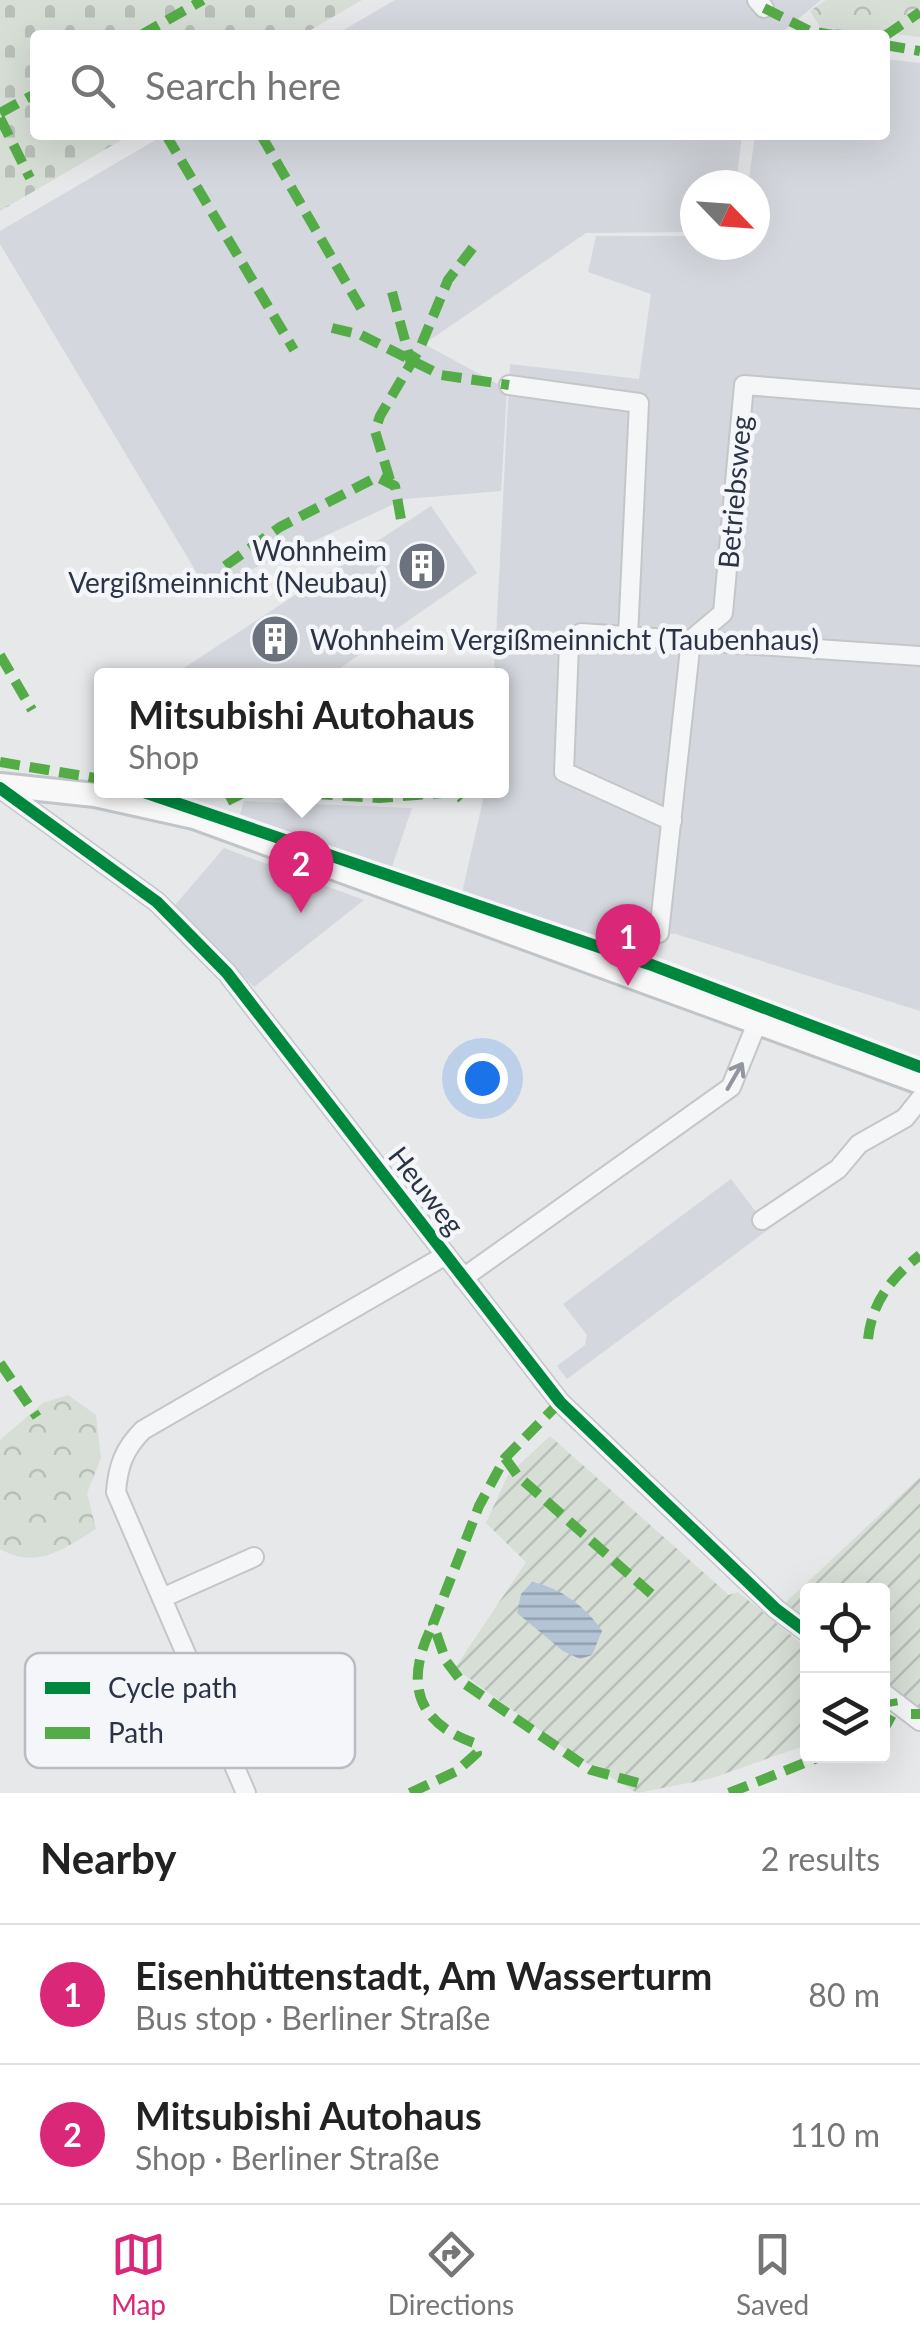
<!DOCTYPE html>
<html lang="en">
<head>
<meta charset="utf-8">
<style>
  body { margin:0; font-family:Lato,sans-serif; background:#f6f6f6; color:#222 }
  .controls { position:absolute; right:30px; bottom:30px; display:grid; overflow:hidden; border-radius:10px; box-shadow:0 10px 40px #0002 }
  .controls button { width:90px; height:90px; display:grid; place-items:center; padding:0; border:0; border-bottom:2px solid #e0e0e0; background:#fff; color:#222; font:50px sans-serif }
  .compass { position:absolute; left:680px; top:170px; width:90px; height:90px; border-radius:50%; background:#fff; box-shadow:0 10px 40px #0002; rotate:115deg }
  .you { position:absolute; left:482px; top:1078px; width:35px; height:35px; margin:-25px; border:8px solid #fff; border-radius:50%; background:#1a73e8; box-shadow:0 0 0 15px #1a73e833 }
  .badge { display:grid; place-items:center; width:65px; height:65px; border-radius:50%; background:#db2777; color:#fff; font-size:32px; font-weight:700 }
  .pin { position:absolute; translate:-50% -82px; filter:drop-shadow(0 2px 5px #0008) }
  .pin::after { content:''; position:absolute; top:52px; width:35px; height:30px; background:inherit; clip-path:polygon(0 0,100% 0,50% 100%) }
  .popup { position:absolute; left:94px; top:668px; width:415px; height:130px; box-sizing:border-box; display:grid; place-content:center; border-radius:10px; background:#fff; filter:drop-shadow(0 2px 8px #0005); font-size:32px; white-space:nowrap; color:#767676 }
  .popup b { font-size:38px; color:#222 }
  .popup::after { content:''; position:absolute; left:50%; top:100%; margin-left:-20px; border:20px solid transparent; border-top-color:#fff }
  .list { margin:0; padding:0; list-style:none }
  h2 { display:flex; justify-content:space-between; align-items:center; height:130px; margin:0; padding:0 40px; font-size:42px }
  h2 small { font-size:32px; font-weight:400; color:#767676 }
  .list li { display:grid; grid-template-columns:65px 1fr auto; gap:30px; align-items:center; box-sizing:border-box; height:140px; padding:0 40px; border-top:2px solid #e0e0e0 }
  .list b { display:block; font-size:38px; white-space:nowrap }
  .list p { margin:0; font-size:32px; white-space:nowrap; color:#767676 }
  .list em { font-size:32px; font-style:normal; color:#767676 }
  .icon { flex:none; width:55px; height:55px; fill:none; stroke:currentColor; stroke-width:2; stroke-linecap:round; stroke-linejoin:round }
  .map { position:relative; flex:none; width:920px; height:1793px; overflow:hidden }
  .search { position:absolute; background:#fff; box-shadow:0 10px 40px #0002; left:30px; right:30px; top:30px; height:110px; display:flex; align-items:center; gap:25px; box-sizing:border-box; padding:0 35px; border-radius:10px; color:#767676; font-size:38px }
  .sheet { height:410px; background:#fff }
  nav { display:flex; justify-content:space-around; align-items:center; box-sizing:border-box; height:140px; border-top:2px solid #e0e0e0; background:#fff; font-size:28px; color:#767676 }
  nav a { display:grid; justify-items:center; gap:5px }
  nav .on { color:#db2777 }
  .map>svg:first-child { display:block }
  .built { fill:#d4d7dd }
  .forest { fill:url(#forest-crowns) }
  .cemetery { fill:url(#cemetery-stones) }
  .garden { fill:url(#garden-furrows) }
  .water { fill:url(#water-rules) }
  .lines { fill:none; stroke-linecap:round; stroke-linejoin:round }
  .minor-casing { stroke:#c4c6c8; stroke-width:22 }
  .major-casing { stroke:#c2c5c8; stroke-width:28 }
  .minor { stroke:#f5f6f7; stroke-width:18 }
  .major { stroke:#f8f8f8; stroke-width:22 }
  .quiet { stroke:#54ac47; stroke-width:10; stroke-dasharray:20 10; stroke-linecap:butt }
  .cycleway-casing { stroke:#f4f6f9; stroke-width:19 }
  .cycleway { stroke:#00873e; stroke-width:12 }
  .oneway { stroke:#90959e }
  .labels { text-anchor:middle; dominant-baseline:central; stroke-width:9; stroke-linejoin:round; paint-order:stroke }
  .street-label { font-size:28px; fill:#2b3445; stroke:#f4f6f9 }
  .poi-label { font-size:28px; fill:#2b3445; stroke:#f4f6f9; text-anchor:end }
  .key { fill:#f4f6f9; stroke:#b8bcc3; stroke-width:2.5 }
  .key-label { font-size:28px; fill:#2b3445 }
</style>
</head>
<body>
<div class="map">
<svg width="920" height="1793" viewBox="0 0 920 1793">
  <defs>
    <pattern id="forest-crowns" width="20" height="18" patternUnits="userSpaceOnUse" patternTransform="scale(2.5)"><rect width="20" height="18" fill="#d6ded6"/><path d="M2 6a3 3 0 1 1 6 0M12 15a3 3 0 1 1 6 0" fill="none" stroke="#b8bfb9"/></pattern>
    <pattern id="cemetery-stones" width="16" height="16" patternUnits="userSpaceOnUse" patternTransform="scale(2.5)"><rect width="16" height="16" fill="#d6ded6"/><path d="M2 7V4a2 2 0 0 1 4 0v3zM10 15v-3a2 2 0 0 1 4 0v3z" fill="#b8bfb9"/></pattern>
    <pattern id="garden-furrows" width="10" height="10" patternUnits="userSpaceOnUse" patternTransform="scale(2.5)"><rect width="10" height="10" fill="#d6ded6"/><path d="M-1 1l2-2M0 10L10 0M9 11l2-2" fill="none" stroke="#b8bfb9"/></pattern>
    <pattern id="water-rules" width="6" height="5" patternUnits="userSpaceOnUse" patternTransform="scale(2.5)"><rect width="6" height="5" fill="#b4c4d5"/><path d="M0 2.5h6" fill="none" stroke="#93a0af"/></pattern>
  </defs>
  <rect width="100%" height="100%" fill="#e6e8ea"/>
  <g class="built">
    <polygon points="395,0 821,0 779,35 335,35"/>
    <polygon points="885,59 920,63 920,1011 676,934 646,932 640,950 462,893 485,791 501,790 501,676 494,675 510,364 639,379 651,294 588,272 596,236 695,236 695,245 755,245 755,185 748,185 755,135 885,135"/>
    <polygon points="164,135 742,135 736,185 695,185 695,232 586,233 424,344 507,389 501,491 405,499 207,590 0,244 0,231"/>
    <polygon points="431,506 477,573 330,675 173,675"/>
    <polygon points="244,801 412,808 391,870 240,814"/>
    <polygon points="224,848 364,900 254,987 175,905"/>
    <polygon points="731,1179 769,1229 567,1379 557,1366 585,1345 587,1335 563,1304"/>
  </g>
  <g class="forest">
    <polygon points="826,0 920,0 920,37 870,31 825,35 810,11"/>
    <path d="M 68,1395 L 96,1415 L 101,1458 L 87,1493 L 96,1529 C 63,1549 38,1570 0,1549 L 0,1440 L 43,1403 Z"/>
  </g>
  <polygon class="cemetery" points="0,0 362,0 302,35 35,35 35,135 130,135 0,211"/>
  <g class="garden">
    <polygon points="550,1436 729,1595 738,1592 807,1648 807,1745 709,1779 637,1793 575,1756 455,1668 526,1562 486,1523 508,1475"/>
    <polygon points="920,1477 920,1710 883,1681 882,1590 808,1590 807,1623 784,1604"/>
  </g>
  <path class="water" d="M 532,1582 C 561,1588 586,1607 602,1631 L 592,1655 L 580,1659 L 563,1651 L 517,1613 L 521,1594 Z"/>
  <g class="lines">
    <g class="minor-casing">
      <g id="minor">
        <polyline points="757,0 764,8"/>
        <polyline points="509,385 639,403 628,636"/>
        <polyline points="0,788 157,902 227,973 560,1402 776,1609 808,1633"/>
        <polyline points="672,821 564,772 569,645 581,633 920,656"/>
        <polyline points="659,933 691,640 723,613 744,385 920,399"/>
        <polyline points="762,1220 838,1169 859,1144 905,1118 920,1099"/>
        <polyline points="463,1278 731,1087 757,1023"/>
        <polyline points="162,1598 254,1557"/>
        <polyline points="882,1692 920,1721"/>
        <polyline points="226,1748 327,1706"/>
        <path d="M 246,1793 L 116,1492 C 118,1466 124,1449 143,1430 L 446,1255"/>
      </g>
    </g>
    <g class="major-casing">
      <polyline id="major" points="0,785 95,795 194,817 920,1082"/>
    </g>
    <use href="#minor" class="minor"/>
    <use href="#major" class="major"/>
    <g class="quiet">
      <polyline points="764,8 810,31 833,35"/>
      <polyline points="141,35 203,0"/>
      <polyline points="885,36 920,12"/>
      <polyline points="885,45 920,51"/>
      <polyline points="0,113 35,94"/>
      <polyline points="0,118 30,178"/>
      <polyline points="166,135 294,350"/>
      <polyline points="261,135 362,310"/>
      <polyline points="392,292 411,363"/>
      <polyline points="332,328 361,335 441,375 509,385"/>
      <polyline points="390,480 375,431 380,416 420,348 448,280 478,241"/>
      <polyline points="225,566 280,527 377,477 395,486 402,525"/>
      <polyline points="0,655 32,710"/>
      <polyline points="0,762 101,779"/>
      <polyline points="253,790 379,798 455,792 462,799"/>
      <polyline points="227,801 249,790"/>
      <path d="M 868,1339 C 872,1302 891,1278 920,1255"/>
      <polyline points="0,1363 37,1417"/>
      <polyline points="560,1402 505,1458 479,1506 433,1624 446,1661 462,1682 591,1770 638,1783"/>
      <polyline points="505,1458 518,1476 657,1599"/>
      <polyline points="911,1714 920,1714"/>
      <polyline points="882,1733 894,1711 892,1699"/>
      <path d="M 410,1793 L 457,1771 L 477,1753 L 474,1743 C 412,1721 406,1678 433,1624"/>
      <polyline points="729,1793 822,1756"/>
    </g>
    <g class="cycleway-casing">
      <g id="cycleway">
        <polyline points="0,788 157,902 227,973 560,1402 776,1609 808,1633"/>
        <polyline points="138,790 649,964 920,1067"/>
      </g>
    </g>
    <use href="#cycleway" class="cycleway"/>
  </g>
  <defs><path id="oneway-shaft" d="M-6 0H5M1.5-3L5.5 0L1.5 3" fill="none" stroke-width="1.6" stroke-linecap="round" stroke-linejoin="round" transform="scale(2.5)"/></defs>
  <use class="oneway" href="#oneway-shaft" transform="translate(735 1076) rotate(-60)"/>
  <defs>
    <g id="building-disc" transform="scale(2.5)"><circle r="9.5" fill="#6c737f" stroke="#f4f6f9"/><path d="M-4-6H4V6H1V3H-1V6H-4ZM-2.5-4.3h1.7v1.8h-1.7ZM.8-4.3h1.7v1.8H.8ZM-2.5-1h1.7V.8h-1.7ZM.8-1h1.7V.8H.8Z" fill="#fff"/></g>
  </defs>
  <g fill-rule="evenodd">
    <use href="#building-disc" x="422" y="566"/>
    <use href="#building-disc" x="275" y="639"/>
  </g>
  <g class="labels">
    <g class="street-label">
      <text transform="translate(734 492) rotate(-85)">Betriebsweg</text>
      <text transform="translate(427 1190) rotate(52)">Heuweg</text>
    </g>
    <g class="poi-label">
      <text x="387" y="550">Wohnheim<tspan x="387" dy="32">Vergißmeinnicht (Neubau)</tspan></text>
      <text x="310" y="639" text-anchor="start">Wohnheim Vergißmeinnicht (Taubenhaus)</text>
    </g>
  </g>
  <rect x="25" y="1653" width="330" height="115" rx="15" class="key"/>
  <rect x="45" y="1682" width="45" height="12" fill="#00873e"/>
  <rect x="45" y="1727" width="45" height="12" fill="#54ac47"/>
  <g class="key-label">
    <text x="108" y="1698">Cycle path</text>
    <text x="108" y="1743">Path</text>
  </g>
</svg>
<div class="controls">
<button><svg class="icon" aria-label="locate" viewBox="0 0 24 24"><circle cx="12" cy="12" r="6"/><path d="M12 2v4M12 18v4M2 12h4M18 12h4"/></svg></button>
<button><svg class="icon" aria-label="layers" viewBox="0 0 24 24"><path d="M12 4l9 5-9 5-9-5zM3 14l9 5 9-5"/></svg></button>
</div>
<svg class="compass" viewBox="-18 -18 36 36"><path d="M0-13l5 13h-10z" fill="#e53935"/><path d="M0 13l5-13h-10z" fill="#767676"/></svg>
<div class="you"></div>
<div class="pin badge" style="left:628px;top:986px">1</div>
<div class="pin badge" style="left:301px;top:913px">2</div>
<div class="popup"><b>Mitsubishi Autohaus</b>Shop</div>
<div class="search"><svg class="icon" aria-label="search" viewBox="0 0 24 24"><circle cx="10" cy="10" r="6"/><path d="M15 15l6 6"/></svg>Search here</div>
</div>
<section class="sheet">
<h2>Nearby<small>2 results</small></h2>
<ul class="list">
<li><span class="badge">1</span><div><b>Eisenhüttenstadt, Am Wasserturm</b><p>Bus stop · Berliner Straße</p></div><em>80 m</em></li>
<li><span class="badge">2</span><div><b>Mitsubishi Autohaus</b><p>Shop · Berliner Straße</p></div><em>110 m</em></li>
</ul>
</section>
<nav>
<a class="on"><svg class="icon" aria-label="map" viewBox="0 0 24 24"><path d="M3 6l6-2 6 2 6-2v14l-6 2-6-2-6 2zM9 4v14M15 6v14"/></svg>Map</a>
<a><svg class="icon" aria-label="directions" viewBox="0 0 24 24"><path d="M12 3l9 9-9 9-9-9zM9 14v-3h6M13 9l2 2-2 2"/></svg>Directions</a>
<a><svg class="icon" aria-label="saved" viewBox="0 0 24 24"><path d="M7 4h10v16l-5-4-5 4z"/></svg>Saved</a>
</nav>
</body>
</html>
